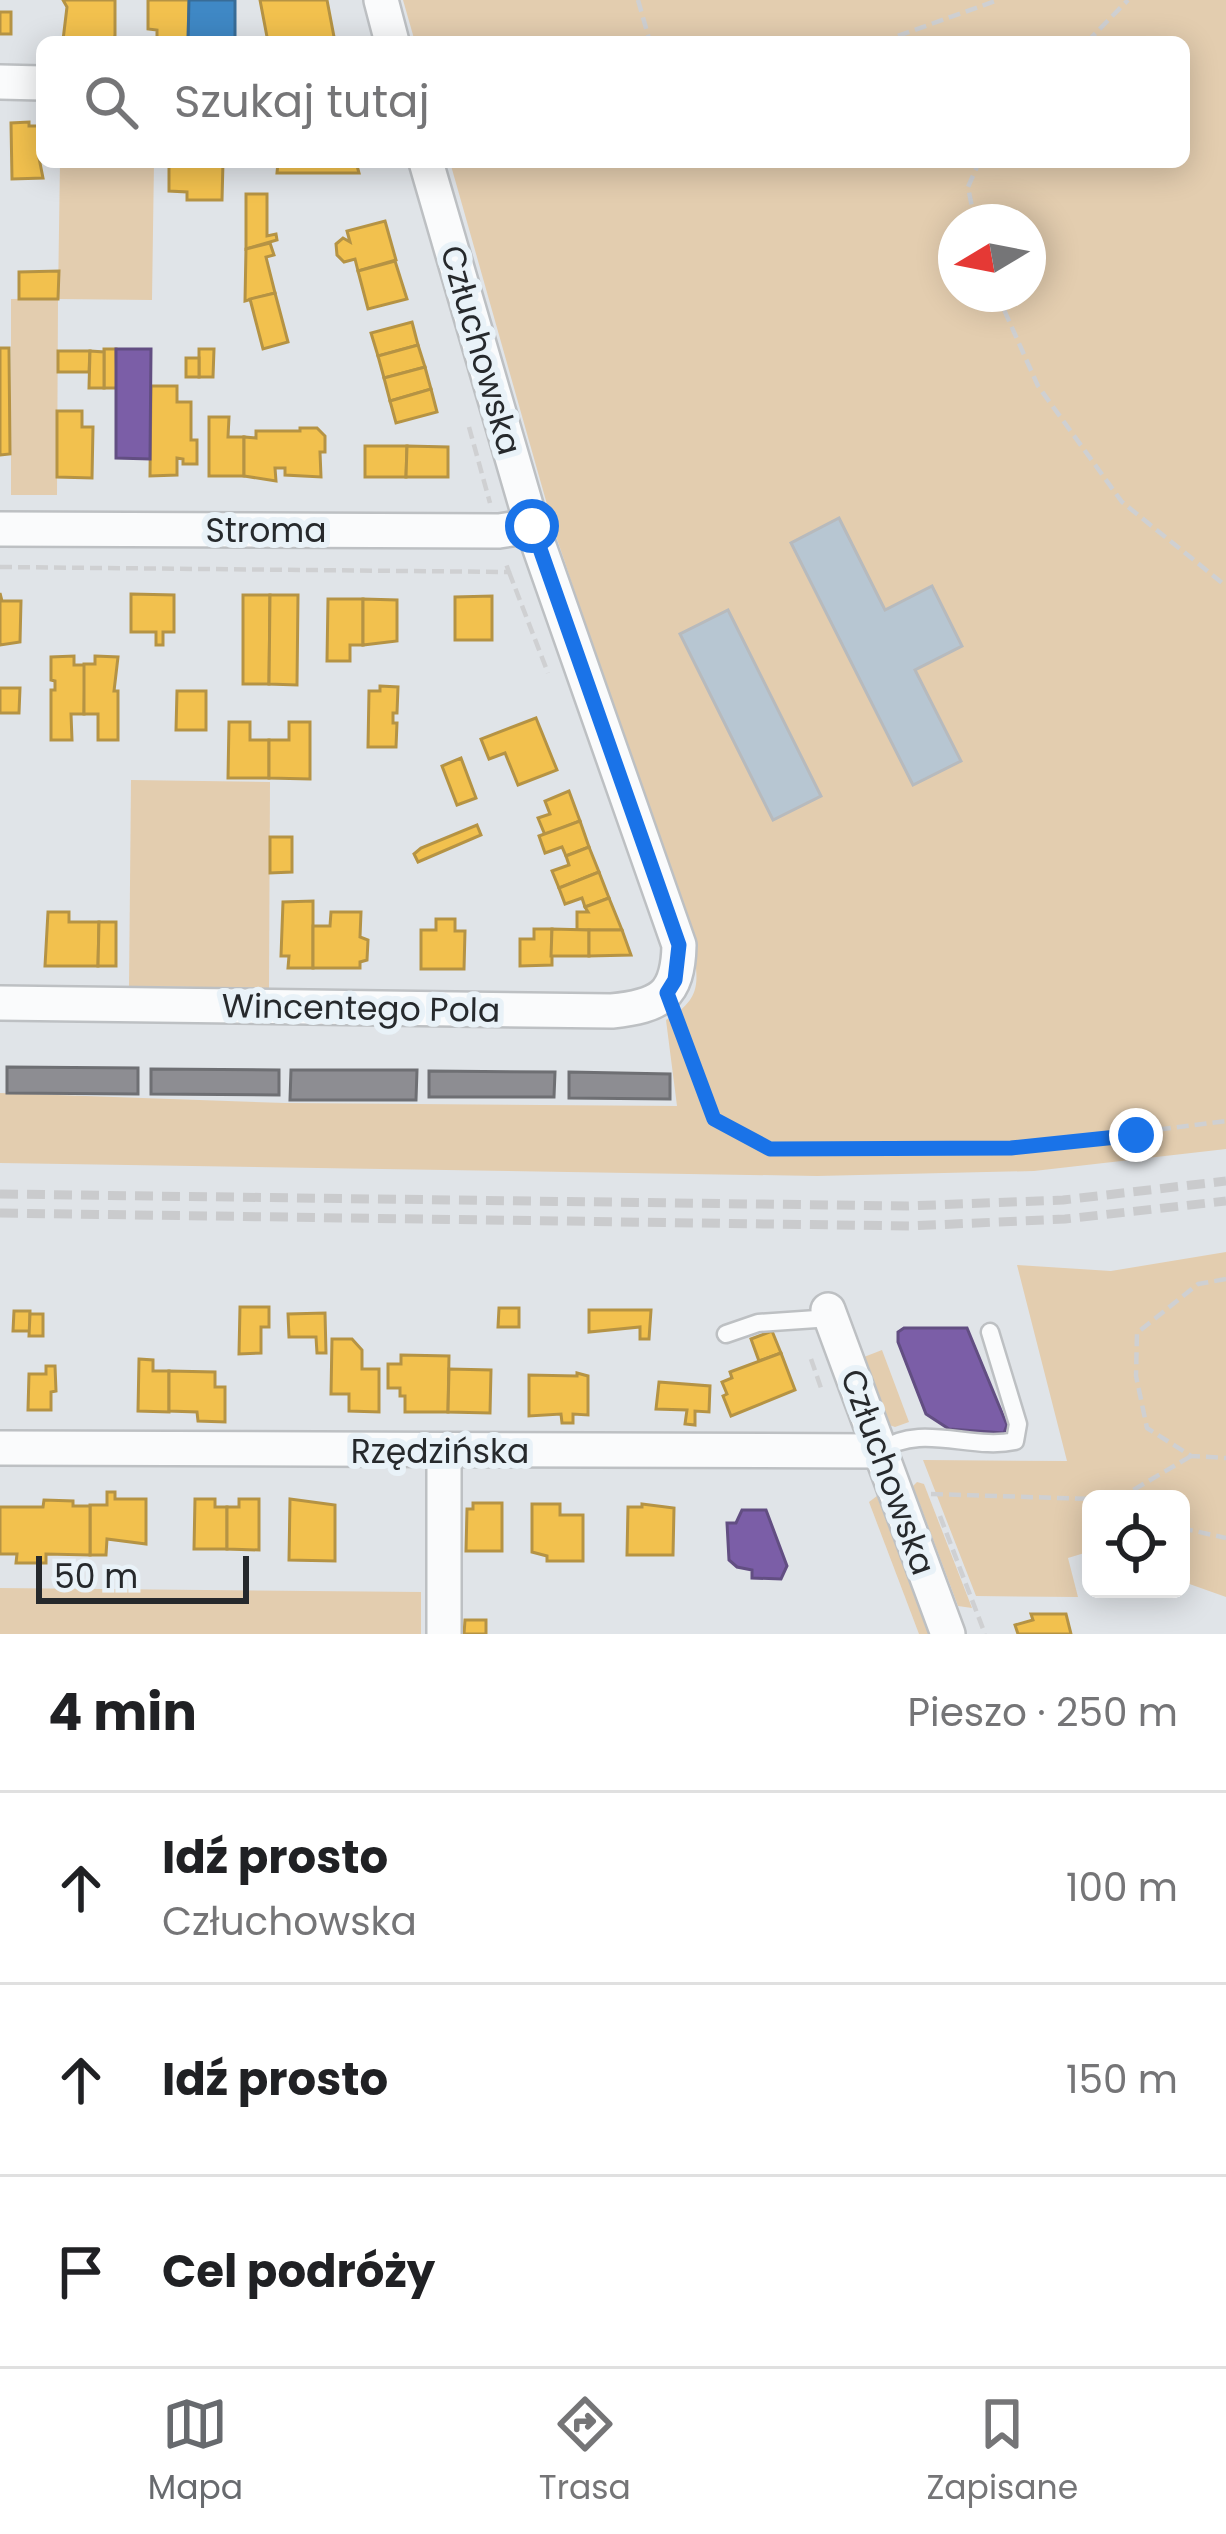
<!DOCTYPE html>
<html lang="pl">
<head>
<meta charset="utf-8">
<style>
  body { margin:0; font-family:Poppins,sans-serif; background:#f6f6f6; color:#202124 }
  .controls { position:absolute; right:36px; bottom:36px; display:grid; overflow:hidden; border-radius:18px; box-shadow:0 6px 30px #0003 }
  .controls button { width:108px; height:108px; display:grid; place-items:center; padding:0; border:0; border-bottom:3px solid #e0e0e0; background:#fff; color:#202124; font:60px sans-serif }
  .compass { position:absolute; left:938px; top:204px; width:108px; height:108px; border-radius:50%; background:#fff; box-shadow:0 6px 30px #0003; rotate:260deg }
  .scale { position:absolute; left:36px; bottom:30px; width:213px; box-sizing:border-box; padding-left:12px; border:6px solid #26292c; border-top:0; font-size:33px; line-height:42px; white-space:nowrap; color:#26292c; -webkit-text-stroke:9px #e9f2f8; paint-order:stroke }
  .stop { position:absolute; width:36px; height:36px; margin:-27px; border:9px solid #1a73e8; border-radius:50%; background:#fff }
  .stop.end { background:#1a73e8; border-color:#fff; box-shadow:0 3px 12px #0008 }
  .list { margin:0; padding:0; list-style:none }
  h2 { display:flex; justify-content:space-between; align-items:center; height:156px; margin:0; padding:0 48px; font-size:51px }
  h2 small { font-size:39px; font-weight:400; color:#757577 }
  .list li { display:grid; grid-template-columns:78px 1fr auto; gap:36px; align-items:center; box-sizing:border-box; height:192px; padding:0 48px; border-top:3px solid #e0e0e0 }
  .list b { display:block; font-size:45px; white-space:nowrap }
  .list p { margin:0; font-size:39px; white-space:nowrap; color:#757577 }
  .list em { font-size:39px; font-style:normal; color:#757577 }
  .icon { flex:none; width:66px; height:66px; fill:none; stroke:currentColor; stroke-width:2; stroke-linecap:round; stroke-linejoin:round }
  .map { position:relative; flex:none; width:1226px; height:1634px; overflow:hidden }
  .search { position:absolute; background:#fff; box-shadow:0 6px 30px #0003; left:36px; right:36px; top:36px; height:132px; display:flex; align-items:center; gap:30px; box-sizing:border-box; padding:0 42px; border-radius:18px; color:#757577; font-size:45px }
  .sheet { height:732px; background:#fff }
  nav { display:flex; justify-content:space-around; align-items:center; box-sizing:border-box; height:168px; border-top:3px solid #e0e0e0; background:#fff; font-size:33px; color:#757577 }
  nav a { display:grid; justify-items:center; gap:6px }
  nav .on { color:#676a6e }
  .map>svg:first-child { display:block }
  .green { fill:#e3cdaf; fill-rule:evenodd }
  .homes { fill:#f2c14e; stroke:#b59344; stroke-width:3 }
  .offices { fill:#7b5ea7; stroke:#624e82; stroke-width:3 }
  .schools { fill:#3f88c5; stroke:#386c97; stroke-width:3 }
  .industry { fill:#8d8d92; stroke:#6e6f73; stroke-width:3 }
  .building { fill:#b7c6d2; stroke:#b7babd; stroke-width:3 }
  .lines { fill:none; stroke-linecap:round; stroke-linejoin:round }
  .service-casing { stroke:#bdc0c3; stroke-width:21 }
  .minor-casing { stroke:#bdc0c3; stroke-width:38 }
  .path { stroke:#cfd0d2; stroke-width:4.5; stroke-dasharray:12 6; stroke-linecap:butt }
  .service { stroke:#fafbfc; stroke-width:16 }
  .minor { stroke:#fafbfc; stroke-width:33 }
  .rail { stroke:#cacbcd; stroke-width:9; stroke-dasharray:18 9; stroke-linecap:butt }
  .route { stroke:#1a73e8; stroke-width:15 }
  .labels { text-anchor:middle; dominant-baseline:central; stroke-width:12; stroke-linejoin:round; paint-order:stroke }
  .street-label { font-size:33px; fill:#26292c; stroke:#e9f2f8 }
</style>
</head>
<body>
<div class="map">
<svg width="1226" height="1634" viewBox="0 0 1226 1634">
  <rect width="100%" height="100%" fill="#e0e4e8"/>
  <g class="green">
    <path d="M 403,0 L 1226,0 L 1226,1149 L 1034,1171 L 817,1176 L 0,1163 L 0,1093 L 285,1103 L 677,1106 L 666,1020 C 703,998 698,983 693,943 L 556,536 L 450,162 L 1184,162 L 1184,42 L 415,42 ZM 956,222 L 1028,222 L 1028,294 L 956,294 Z"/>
    <polygon points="60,162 154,162 152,300 58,299 57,495 11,495 11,299 58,298"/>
    <polygon points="131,780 270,782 269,988 129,986"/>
    <polygon points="1226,1252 1226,1597 1181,1581 1181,1499 1091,1499 1091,1551 1068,1558 1078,1597 976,1596 923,1460 1067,1461 1017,1265 1111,1271"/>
    <polygon points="882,1350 909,1422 895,1427 889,1425 864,1357"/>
    <polygon points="917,1482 924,1484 972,1608 958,1606 913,1486"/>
    <polygon points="877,1496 929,1634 919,1634 869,1502"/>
    <polygon points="0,1588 421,1592 421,1634 0,1634"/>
  </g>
  <g class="homes">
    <polygon points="63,0 115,0 115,36 110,41 63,40 67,7"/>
    <polygon points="148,0 189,0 188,42 157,42 157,30 148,29"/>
    <polygon points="260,0 327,0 335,42 268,42"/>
    <rect x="0" y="12" width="11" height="22"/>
    <polygon points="29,122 29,126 42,126 39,158 43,178 12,179 11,123"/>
    <polygon points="169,162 223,162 222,200 187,200 187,192 169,191"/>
    <polygon points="278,162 356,162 359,173 277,173"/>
    <polygon points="246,194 267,194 267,236 276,234 277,240 246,249"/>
    <polygon points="385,221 396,260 358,271 355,259 344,262 337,255 336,244 343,238 350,242 347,231"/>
    <polygon points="270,243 274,255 266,257 275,293 245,301 246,249"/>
    <polygon points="395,261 407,299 368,309 358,271"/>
    <polygon points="59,271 58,299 19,299 19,272"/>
    <polygon points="275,293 288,342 263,349 250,299"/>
    <polygon points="412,322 418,345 378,356 371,333"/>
    <polygon points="418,345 425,367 384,378 378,356"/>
    <polygon points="0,348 9,348 10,454 0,455"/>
    <polygon points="104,349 116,349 117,388 104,388"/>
    <polygon points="199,349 214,349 213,377 199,377"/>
    <polygon points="58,351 90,351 89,372 58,372"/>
    <polygon points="90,351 104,352 104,388 89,388"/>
    <rect x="186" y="358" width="13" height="19"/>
    <polygon points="425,367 431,389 390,401 384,378"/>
    <polygon points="151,386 177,386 177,402 191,402 191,440 197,440 197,464 183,464 183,459 177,458 177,475 150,476"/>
    <polygon points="431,389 437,412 396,423 390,401"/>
    <polygon points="57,411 82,411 82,427 93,427 92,478 57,477"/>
    <polygon points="209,417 229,417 228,437 244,437 244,476 209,476"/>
    <polygon points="300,428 317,428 325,436 325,452 320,452 321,477 285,475 285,468 275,468 276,481 244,476 244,437 256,438 256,431 300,431"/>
    <polygon points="365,446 407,446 406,477 365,477"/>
    <polygon points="407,446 448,447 448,477 406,477"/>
    <polygon points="0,593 2,601 21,601 20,642 0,645"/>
    <polygon points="131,594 174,595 174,632 163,632 163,645 156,645 156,632 131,632"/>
    <polygon points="243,595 270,595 269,684 243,684"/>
    <polygon points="270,595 298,595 297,685 269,684"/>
    <polygon points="492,596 492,640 455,640 455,597"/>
    <polygon points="328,599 363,599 363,645 350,645 350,661 327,661"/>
    <polygon points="363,599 397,600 397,641 363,645"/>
    <polygon points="74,656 74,665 85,665 84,714 71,714 72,740 51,740 51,690 55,690 55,681 51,680 51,657"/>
    <polygon points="95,656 118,657 114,691 118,691 118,740 98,740 98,714 84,714 84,664 95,664"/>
    <polygon points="380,686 398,687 397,713 393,713 393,723 397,723 396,747 368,747 369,691 380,691"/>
    <polygon points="0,688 20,688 19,713 0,713"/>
    <polygon points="177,691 206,691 206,730 176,730"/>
    <polygon points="536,718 557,770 518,785 505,753 489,759 481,739"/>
    <polygon points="229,722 250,722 250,740 269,740 269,778 228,778"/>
    <polygon points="289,722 310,722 310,779 269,778 269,740 289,740"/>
    <polygon points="461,758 476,798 457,805 442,766"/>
    <polygon points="569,791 580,821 545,835 538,818 550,814 545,801"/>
    <polygon points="580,821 589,847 566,856 562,847 545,853 539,836"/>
    <polygon points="477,825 481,835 418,862 414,854 421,848"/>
    <polygon points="270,837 292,837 292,872 270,873"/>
    <polygon points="589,847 599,872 559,888 552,871 569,865 566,856"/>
    <polygon points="599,872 609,898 585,907 582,898 565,904 559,888"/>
    <polygon points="609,898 622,930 577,930 577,912 588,912 585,907"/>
    <polygon points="313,901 313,968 288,968 289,956 281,956 283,902"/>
    <polygon points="48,912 69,912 69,922 99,922 98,966 45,966"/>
    <polygon points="331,912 361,912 360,937 368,940 367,960 360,962 360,968 313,968 313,926 330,926"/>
    <polygon points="436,919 455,919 455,931 465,931 464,969 421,969 421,930 436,930"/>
    <polygon points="99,922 116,922 116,966 98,966"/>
    <polygon points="534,929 552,929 552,965 520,966 520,939 534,939"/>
    <polygon points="552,929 589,930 589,956 551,956"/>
    <polygon points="589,930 622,930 631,955 589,956"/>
    <polygon points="240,1307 269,1307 269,1327 261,1327 261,1353 239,1354"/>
    <polygon points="499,1308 519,1308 519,1327 498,1327"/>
    <polygon points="589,1310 651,1310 649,1339 640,1339 640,1327 589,1332"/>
    <polygon points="14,1311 30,1311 30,1331 13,1331"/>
    <polygon points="325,1313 326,1353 317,1353 316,1337 289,1337 288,1314"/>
    <polygon points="30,1314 43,1314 43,1336 29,1336"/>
    <polygon points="772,1331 781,1353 759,1361 751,1339"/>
    <polygon points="332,1339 352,1339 362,1350 362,1369 379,1369 379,1412 349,1411 349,1394 331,1394"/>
    <polygon points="781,1353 795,1390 731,1416 723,1396 727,1394 722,1382 732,1378 730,1372"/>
    <polygon points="401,1355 449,1356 448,1412 405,1412 405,1396 400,1396 400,1388 388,1388 388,1364 401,1364"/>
    <polygon points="139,1359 153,1360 153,1371 169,1371 169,1412 138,1411"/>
    <polygon points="46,1366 55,1366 56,1391 51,1392 51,1410 28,1410 29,1374 46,1374"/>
    <polygon points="449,1369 491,1370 490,1413 448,1412"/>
    <polygon points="169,1371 215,1372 215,1387 225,1387 225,1422 198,1421 197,1412 169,1411"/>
    <polygon points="577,1373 588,1376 588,1415 573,1414 573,1423 562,1423 561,1414 529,1416 529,1375 577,1376"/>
    <polygon points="659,1382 710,1386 709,1412 695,1411 695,1425 685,1424 687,1410 656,1409"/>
    <polygon points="107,1492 115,1492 115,1499 146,1499 146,1544 107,1539 106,1555 90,1555 90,1505 107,1505"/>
    <polygon points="195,1499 215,1499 215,1507 227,1507 227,1549 194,1549"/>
    <polygon points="239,1499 259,1499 259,1550 227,1549 227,1507 239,1507"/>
    <polygon points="290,1499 335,1505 335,1561 289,1560"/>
    <polygon points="44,1500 73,1501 73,1506 90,1506 90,1555 46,1554 46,1563 16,1563 17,1554 0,1554 0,1507 43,1507"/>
    <polygon points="473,1503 502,1503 502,1551 466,1551 467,1509 473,1509"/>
    <polygon points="532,1504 560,1504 560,1515 583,1515 583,1561 547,1561 547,1556 532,1552"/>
    <polygon points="642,1504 674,1508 673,1555 627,1555 628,1507 642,1507"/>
    <polygon points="1031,1614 1066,1614 1071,1634 1018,1634 1015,1625 1033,1620"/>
    <polygon points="465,1620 486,1620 486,1634 464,1634"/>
  </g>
  <g class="offices">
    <polygon points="116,349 151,349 150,459 116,458"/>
    <polygon points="904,1328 967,1328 1007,1425 1004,1433 949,1429 926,1414 898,1342 898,1332"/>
    <polygon points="742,1510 766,1510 787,1566 781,1579 752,1578 752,1570 737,1567 729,1560 727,1523 736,1523"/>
  </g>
  <polygon class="schools" points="189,0 235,0 235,42 188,42"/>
  <g class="industry">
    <polygon points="7,1067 138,1068 138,1094 7,1093"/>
    <polygon points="151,1069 279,1070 279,1095 151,1094"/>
    <polygon points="291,1070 417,1070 416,1100 290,1100"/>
    <polygon points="429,1071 555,1072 554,1097 429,1097"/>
    <polygon points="569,1072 670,1074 670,1099 569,1098"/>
  </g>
  <g class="building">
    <polygon points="839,518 885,610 932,586 962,646 915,670 961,761 913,785 791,543"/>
    <polygon points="728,610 821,796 773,820 680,634"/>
  </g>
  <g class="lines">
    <g class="service-casing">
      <g id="service">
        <polyline points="726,1334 758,1323 831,1318"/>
        <path d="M 880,1451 C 921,1422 971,1451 1015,1441 L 1018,1424 L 990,1332"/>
      </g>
    </g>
    <g class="minor-casing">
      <g id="minor">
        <polyline points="381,0 392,42"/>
        <polyline points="0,82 42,83"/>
        <polyline points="0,529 499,531 532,526"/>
        <path d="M 0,1003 L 612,1011 C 660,1006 678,996 679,945 L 532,526 L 426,162"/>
        <polyline points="828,1310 948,1634"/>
        <polyline points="0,1448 880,1451"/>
        <polyline points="444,1634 444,1451"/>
      </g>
    </g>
    <g class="path">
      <polyline points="638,0 650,42"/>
      <polyline points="881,42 998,0"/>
      <polyline points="1087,42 1128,0"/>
      <polyline points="975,222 968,187 979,162"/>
      <polyline points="997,294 1038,386 1122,502 1226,586"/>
      <polyline points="469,427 490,503"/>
      <polyline points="0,567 509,572 505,561"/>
      <polyline points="509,572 548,673"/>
      <polyline points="678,1021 714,1119 770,1149 1011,1148 1226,1121"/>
      <polyline points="1226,1279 1198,1284 1137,1333 1136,1376 1147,1428 1191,1456 1226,1458"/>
      <polyline points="811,1359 821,1388"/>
      <polyline points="931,1494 1091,1499"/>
      <polyline points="1118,1499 1191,1456"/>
      <polyline points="940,1516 985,1634"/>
      <polyline points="1181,1528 1226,1538"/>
    </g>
    <use href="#service" class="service"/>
    <use href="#minor" class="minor"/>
    <g class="rail">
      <polyline points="0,1194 907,1206 1063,1200 1226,1181"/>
      <polyline points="0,1213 909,1226 1065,1219 1226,1201"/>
    </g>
  </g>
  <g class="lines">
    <polyline class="route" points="532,526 679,945 675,980 667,993 714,1119 770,1149 1011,1148 1136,1135"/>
  </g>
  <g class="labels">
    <g class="street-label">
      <text transform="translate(481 350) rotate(74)">Człuchowska</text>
      <text x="266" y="530">Stroma</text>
      <text transform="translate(361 1008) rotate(1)">Wincentego Pola</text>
      <text x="440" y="1451">Rzędzińska</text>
      <text transform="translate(888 1472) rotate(70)">Człuchowska</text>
    </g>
  </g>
</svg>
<div class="controls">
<button><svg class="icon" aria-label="locate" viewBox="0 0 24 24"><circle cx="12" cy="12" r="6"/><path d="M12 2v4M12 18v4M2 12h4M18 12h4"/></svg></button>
</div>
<svg class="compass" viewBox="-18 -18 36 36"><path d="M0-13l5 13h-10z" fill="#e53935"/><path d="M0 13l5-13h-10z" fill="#757577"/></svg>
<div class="scale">50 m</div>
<div class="stop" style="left:532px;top:526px"></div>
<div class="stop end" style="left:1136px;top:1135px"></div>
<div class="search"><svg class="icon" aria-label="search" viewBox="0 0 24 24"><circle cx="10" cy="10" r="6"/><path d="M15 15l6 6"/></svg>Szukaj tutaj</div>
</div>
<section class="sheet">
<h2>4 min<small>Pieszo · 250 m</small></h2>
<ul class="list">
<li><svg class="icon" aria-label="ahead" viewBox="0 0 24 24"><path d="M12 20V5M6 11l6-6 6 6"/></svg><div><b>Idź prosto</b><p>Człuchowska</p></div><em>100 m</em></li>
<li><svg class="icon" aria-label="ahead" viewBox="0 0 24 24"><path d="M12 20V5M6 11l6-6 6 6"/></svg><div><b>Idź prosto</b></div><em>150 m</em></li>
<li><svg class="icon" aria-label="arrive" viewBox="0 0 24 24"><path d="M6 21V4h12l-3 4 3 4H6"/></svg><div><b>Cel podróży</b></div></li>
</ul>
</section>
<nav>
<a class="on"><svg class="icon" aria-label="map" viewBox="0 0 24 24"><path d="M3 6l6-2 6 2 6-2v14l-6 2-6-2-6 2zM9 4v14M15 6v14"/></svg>Mapa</a>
<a><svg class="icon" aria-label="directions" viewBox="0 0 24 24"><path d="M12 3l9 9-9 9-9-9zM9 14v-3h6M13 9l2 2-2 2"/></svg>Trasa</a>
<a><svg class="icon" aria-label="saved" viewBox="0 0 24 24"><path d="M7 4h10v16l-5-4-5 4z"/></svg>Zapisane</a>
</nav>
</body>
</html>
